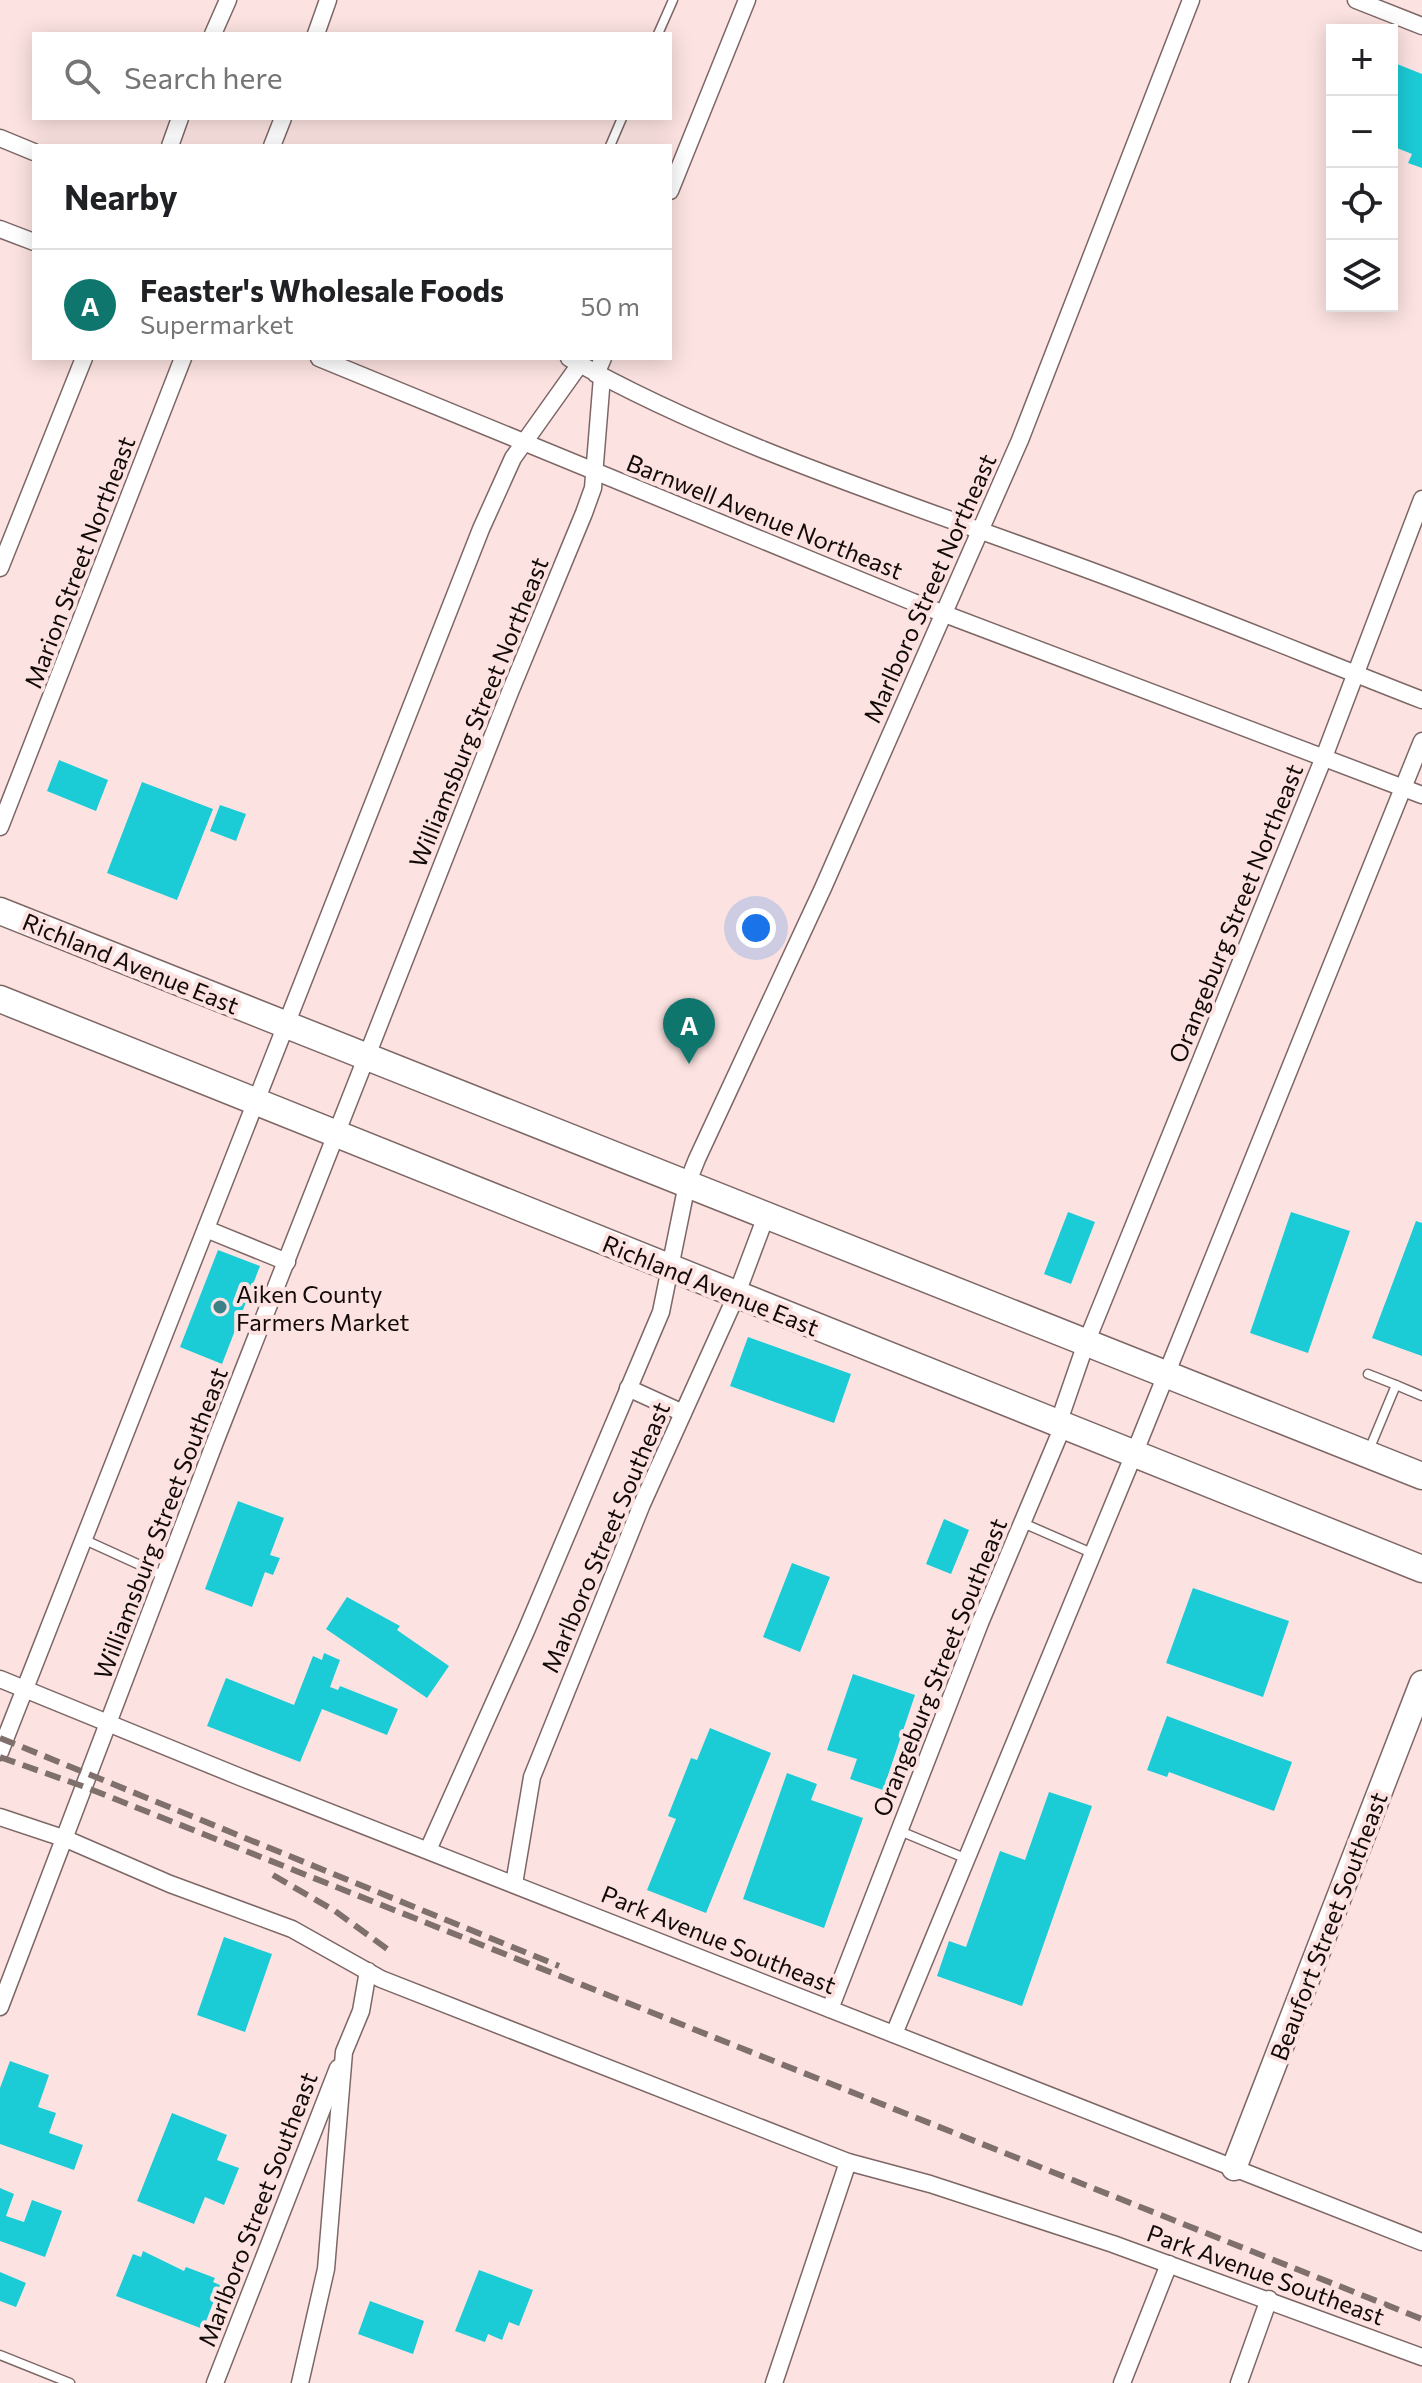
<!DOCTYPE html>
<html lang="en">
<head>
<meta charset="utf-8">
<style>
  body { margin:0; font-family:Commissioner,sans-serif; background:#f6f6f6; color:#202124 }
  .controls { position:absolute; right:24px; top:24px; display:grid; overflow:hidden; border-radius:0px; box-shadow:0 4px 20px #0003 }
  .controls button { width:72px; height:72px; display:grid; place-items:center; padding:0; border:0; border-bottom:2px solid #e0e0e0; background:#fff; color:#202124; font:40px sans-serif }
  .you { position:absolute; left:756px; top:928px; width:28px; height:28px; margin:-20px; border:6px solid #fff; border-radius:50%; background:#1a73e8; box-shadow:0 0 0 12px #1a73e833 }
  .badge { display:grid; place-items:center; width:52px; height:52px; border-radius:50%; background:#0f766e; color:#fff; font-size:26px; font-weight:700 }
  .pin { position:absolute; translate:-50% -66px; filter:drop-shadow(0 2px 4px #0008) }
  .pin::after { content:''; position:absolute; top:42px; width:28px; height:24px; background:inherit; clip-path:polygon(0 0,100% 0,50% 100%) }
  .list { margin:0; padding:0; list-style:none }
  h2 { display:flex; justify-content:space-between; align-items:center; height:104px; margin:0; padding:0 32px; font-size:34px }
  h2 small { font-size:26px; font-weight:400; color:#757577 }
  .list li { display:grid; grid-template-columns:52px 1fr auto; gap:24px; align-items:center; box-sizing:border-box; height:112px; padding:0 32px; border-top:2px solid #e0e0e0 }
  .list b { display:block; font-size:30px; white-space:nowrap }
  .list p { margin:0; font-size:26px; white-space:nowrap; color:#757577 }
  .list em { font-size:26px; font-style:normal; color:#757577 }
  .icon { flex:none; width:44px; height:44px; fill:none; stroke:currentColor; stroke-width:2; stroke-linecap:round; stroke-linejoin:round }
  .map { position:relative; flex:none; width:1422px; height:2383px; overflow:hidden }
  .search { position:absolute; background:#fff; box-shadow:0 4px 20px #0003; left:32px; top:32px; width:640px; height:88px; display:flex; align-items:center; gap:20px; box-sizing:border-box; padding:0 28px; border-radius:0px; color:#757577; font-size:30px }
  .panel { position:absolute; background:#fff; box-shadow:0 4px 20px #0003; left:32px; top:144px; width:640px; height:216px; border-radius:0px }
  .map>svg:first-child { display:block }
  .building { fill:#1bcbd6 }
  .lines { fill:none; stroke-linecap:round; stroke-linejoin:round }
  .lane-casing { stroke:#7d6766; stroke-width:11 }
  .street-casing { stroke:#7d6766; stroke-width:19 }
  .secondary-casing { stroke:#7d6766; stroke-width:27 }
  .primary-casing { stroke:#7d6766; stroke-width:29 }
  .lane { stroke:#fff; stroke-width:8 }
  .street { stroke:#fff; stroke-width:16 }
  .secondary { stroke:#fff; stroke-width:24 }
  .primary { stroke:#fff; stroke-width:26 }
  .rail { stroke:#7f6f6d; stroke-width:6; stroke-dasharray:16 8; stroke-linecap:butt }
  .poi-dot { fill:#398287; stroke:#fce3e1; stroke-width:3 }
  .labels { text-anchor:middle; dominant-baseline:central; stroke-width:8; stroke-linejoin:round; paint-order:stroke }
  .street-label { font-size:24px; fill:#120a09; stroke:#fce3e1 }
  .poi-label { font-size:24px; fill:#120a09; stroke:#fce3e1; text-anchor:start }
</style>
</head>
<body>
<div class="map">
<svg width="1422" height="2383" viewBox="0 0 1422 2383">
  <rect width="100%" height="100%" fill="#fce3e1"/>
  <g class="building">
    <polygon points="1392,62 1422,74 1422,168 1408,163 1412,154 1392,146"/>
    <polygon points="59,760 108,780 96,811 47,791"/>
    <polygon points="142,782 213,809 177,900 107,873"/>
    <polygon points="220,805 246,814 236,841 210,831"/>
    <polygon points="1068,1212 1095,1222 1071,1284 1044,1274"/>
    <polygon points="1291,1212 1350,1231 1308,1353 1250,1333"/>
    <polygon points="1416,1221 1422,1223 1422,1356 1372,1338"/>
    <polygon points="218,1250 260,1266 222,1364 180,1347"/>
    <polygon points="748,1337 851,1374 834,1423 730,1386"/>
    <polygon points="238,1501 284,1518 270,1555 280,1558 273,1575 265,1572 252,1607 205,1589"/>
    <polygon points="944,1519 969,1530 951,1574 926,1564"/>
    <polygon points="792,1563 830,1577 800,1652 763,1637"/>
    <polygon points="1193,1588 1289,1621 1263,1697 1166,1663"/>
    <polygon points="347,1597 400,1626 397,1630 449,1666 427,1698 326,1629"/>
    <polygon points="324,1653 340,1660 330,1687 338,1690 340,1686 398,1709 387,1735 322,1709 300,1762 207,1726 226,1678 294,1705 313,1656 322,1660"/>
    <polygon points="853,1674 915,1695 883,1790 850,1779 857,1759 827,1750"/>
    <polygon points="1167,1716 1292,1762 1274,1811 1169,1772 1167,1777 1147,1770"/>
    <polygon points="710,1728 771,1753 706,1913 647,1890 676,1819 668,1816 691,1758 697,1760"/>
    <polygon points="787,1773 817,1784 811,1800 863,1818 824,1928 743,1899"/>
    <polygon points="1049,1792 1092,1806 1022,2006 937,1976 949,1941 966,1947 1000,1851 1025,1860"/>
    <polygon points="224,1937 272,1954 245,2032 197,2015"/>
    <polygon points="10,2061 49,2075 38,2107 56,2113 49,2133 83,2145 74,2170 0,2144 0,2088"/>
    <polygon points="172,2113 227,2135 217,2160 239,2168 224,2205 205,2197 194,2224 137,2201"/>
    <polygon points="0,2188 14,2194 6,2216 24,2222 32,2200 62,2211 45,2257 0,2241"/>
    <polygon points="143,2251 184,2271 186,2267 215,2278 213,2282 220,2285 203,2329 116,2296 133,2254 141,2257"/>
    <polygon points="479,2270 533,2290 519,2326 509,2322 502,2340 488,2334 485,2342 455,2331"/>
    <polygon points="0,2272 26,2283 16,2307 0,2301"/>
    <polygon points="370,2301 424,2321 413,2354 358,2334"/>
  </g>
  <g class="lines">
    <g class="lane-casing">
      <g id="lane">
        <polyline points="658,34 673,0"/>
        <polyline points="610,146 622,118"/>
        <polyline points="1368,1374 1396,1385"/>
        <polyline points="1369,1450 1396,1385 1422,1396"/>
        <polyline points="1023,1523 1094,1554"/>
        <polyline points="85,1540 164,1576"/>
        <polyline points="900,1831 967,1859"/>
        <polyline points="0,2355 70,2383"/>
      </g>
    </g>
    <g class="street-casing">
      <g id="street">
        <polyline points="1356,0 1422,26"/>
        <polyline points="213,34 228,0"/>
        <polyline points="316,34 328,0"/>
        <polyline points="0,138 34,152"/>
        <polyline points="170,146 180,118"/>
        <polyline points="272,146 283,118"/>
        <polyline points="670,191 747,0"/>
        <polyline points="0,229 34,242"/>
        <polyline points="319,358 913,602 1422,795"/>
        <path d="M 569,358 C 721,444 902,501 1067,562 C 1186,605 1304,654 1422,700"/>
        <polyline points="596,374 603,358"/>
        <polyline points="0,568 84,358"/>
        <polyline points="0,827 183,358"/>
        <polyline points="206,1229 287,1262"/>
        <polyline points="628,1388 683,1413"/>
        <polyline points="0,1679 240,1777 1422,2242"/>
        <polyline points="0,1752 481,529 513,458 580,364"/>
        <polyline points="0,1817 66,1839 170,1884 292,1929 381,1979 848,2162 930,2184 1113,2244 1422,2357"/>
        <polyline points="428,1850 526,1631 661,1312 687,1184 697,1159 823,888 1020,440 1191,0"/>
        <polyline points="514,1884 532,1777 642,1504 736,1296 766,1216"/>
        <polyline points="0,2007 215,1442 510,692 584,513 593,488 602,377"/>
        <polyline points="830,2009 980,1623 1060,1433 1058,1424 1086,1343 1324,757 1422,499"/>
        <polyline points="894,2034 1134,1454 1422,741"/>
        <polyline points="215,2383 338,2068"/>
        <polyline points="300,2383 326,2269 344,2052 361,2011 368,1971"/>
        <polyline points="774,2383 848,2162"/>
        <polyline points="1122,2383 1169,2264"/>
        <polyline points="1239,2383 1269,2299"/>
      </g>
    </g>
    <g class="secondary-casing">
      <polyline id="secondary" points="1234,2168 1422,1683"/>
    </g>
    <g class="primary-casing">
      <g id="primary">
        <polyline points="0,911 1422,1476"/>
        <polyline points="0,999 1422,1569"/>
      </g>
    </g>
    <use href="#lane" class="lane"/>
    <use href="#street" class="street"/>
    <use href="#secondary" class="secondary"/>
    <use href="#primary" class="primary"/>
    <g class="rail">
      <polyline points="0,1738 559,1966"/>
      <polyline points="0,1757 85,1787 1422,2319"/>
      <polyline points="273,1875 335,1911 390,1951"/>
    </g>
  </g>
  <circle class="poi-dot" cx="220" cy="1307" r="8"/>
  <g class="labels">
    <g class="street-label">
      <text transform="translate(765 516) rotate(22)">Barnwell Avenue Northeast</text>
      <text transform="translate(79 562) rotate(-69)">Marion Street Northeast</text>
      <text transform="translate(929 588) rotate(-66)">Marlboro Street Northeast</text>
      <text transform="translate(478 712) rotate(-68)">Williamsburg Street Northeast</text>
      <text transform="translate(1235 913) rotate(-68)">Orangeburg Street Northeast</text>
      <text transform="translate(131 963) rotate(22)">Richland Avenue East</text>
      <text transform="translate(711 1285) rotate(22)">Richland Avenue East</text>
      <text transform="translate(160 1523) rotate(-69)">Williamsburg Street Southeast</text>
      <text transform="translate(605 1537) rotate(-67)">Marlboro Street Southeast</text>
      <text transform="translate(939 1667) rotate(-68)">Orangeburg Street Southeast</text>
      <text transform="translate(1328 1926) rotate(-69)">Beaufort Street Southeast</text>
      <text transform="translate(719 1939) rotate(22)">Park Avenue Southeast</text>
      <text transform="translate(257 2209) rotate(-69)">Marlboro Street Southeast</text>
      <text transform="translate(1266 2274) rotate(20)">Park Avenue Southeast</text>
    </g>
    <g class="poi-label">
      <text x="236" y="1293">Aiken County<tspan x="236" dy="28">Farmers Market</tspan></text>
    </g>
  </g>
</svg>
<div class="controls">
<button>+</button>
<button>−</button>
<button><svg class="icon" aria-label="locate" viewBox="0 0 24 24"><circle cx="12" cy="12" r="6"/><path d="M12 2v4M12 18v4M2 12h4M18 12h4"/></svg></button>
<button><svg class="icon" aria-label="layers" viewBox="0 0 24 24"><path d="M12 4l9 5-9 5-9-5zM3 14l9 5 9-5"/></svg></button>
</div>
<div class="you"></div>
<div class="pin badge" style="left:689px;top:1064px">A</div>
<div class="search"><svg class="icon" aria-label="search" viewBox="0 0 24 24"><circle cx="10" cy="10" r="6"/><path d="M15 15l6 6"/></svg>Search here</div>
<section class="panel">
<h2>Nearby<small></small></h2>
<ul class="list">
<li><span class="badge">A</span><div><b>Feaster's Wholesale Foods</b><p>Supermarket</p></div><em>50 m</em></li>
</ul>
</section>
</div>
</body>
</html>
